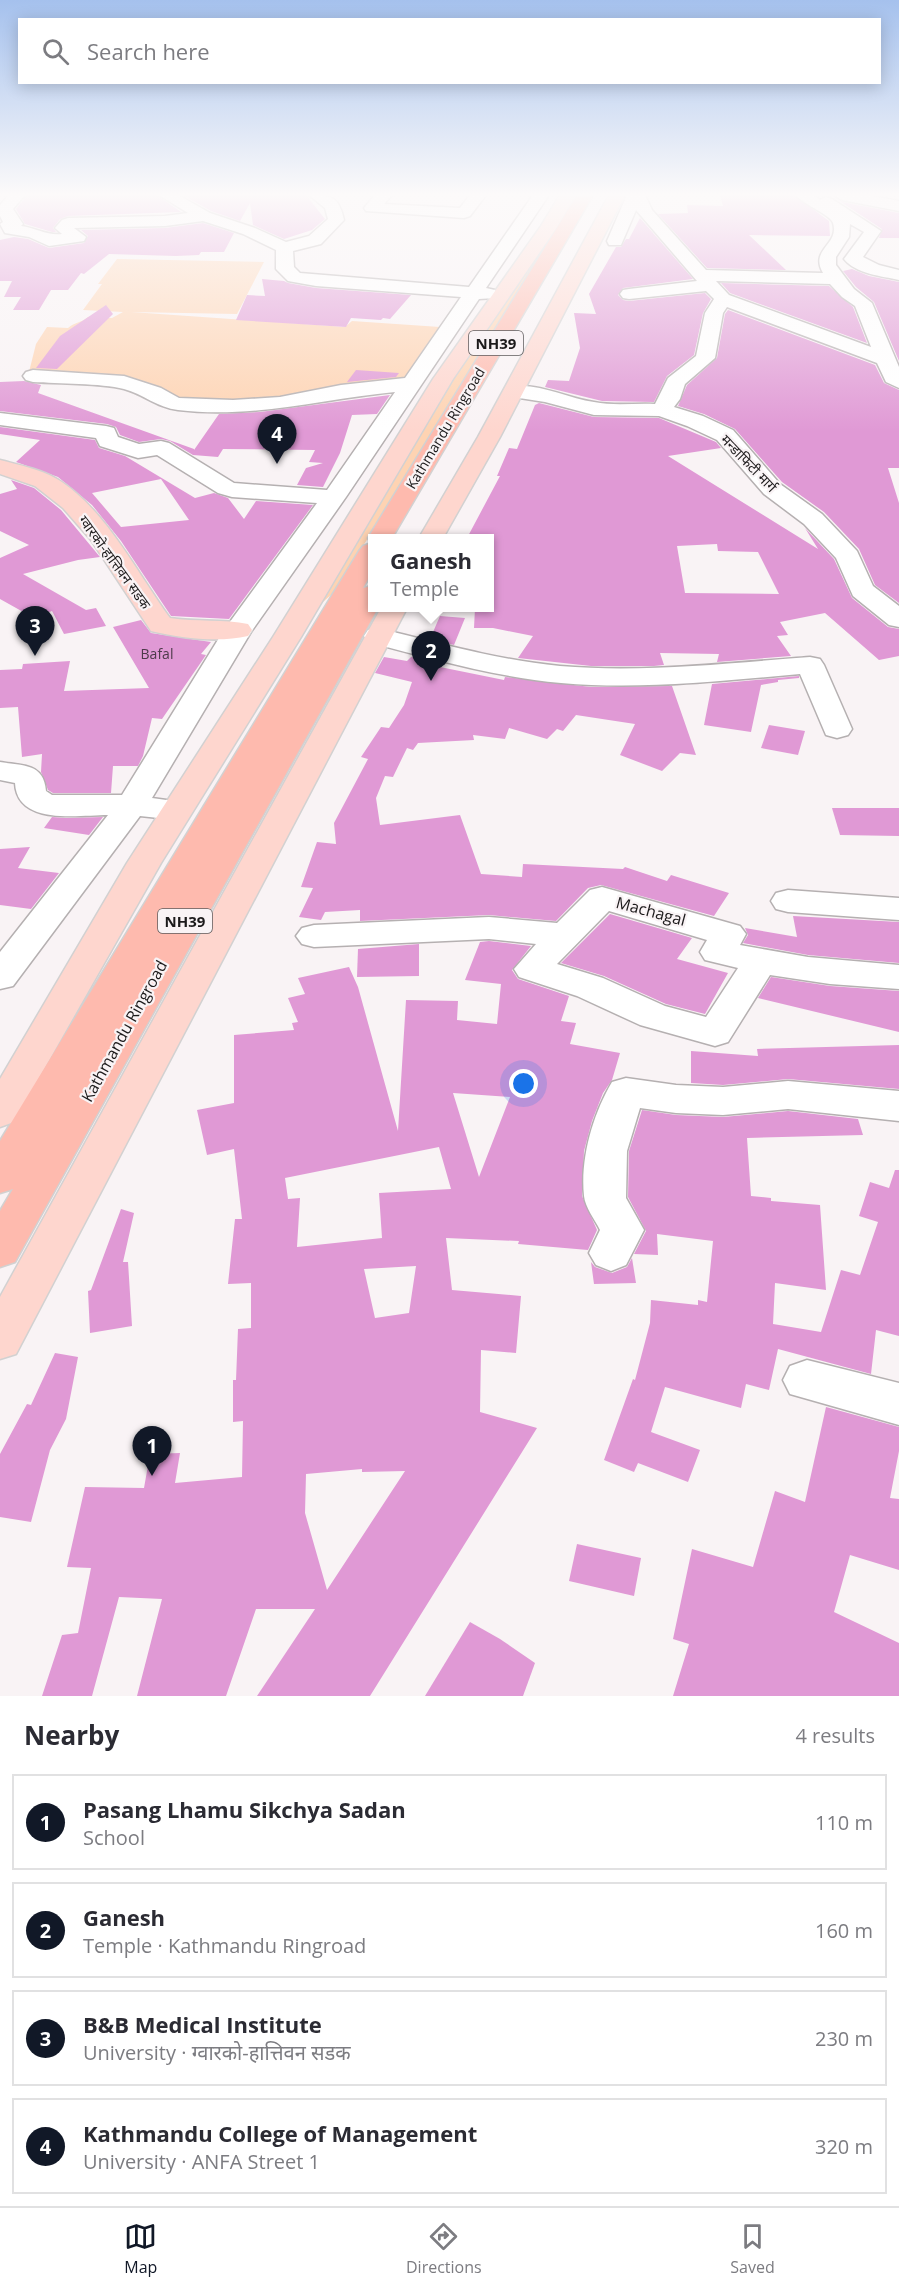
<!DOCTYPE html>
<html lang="en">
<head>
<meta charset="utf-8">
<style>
  body { margin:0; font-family:"Open Sans","Noto Sans Devanagari",sans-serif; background:#f2f2f3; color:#2b2b33 }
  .you { position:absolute; left:524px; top:1084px; width:21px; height:21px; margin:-15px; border:4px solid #fff; border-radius:50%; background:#1a73e8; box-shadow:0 0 0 9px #1a73e833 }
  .badge { display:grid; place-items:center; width:39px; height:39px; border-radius:50%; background:#111827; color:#fff; font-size:20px; font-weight:700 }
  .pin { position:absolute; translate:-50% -50px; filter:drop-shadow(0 2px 3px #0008) }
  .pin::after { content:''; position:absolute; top:32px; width:21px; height:18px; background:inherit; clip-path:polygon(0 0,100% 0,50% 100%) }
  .popup { position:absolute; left:368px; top:534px; width:126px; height:78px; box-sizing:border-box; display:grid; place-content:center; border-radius:0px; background:#fff; filter:drop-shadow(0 2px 4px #0005); font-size:20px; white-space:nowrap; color:#7c7c81 }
  .popup b { font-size:22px; color:#2b2b33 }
  .popup::after { content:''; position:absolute; left:50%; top:100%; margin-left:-12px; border:12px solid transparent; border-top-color:#fff }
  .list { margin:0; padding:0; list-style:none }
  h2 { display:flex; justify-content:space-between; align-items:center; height:78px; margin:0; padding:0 24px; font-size:26px }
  h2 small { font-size:20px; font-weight:400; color:#7c7c81 }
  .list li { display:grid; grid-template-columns:39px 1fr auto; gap:18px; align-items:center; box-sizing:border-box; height:96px; margin:0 12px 12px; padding:0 12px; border:2px solid #e1e1e2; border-radius:0px }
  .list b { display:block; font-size:22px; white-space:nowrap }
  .list p { margin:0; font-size:20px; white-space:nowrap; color:#7c7c81 }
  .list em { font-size:20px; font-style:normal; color:#7c7c81 }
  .icon { flex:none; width:33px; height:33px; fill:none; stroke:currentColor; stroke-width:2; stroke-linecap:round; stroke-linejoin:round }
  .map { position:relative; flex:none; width:899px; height:1696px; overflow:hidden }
  .search { position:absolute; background:#fff; box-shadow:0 3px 15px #0003; left:18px; right:18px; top:18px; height:66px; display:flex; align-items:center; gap:15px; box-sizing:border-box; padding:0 21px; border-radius:0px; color:#7c7c81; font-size:22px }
  .sheet { height:510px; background:#fff }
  nav { display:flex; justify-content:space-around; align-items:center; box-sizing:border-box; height:84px; border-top:2px solid #e1e1e2; background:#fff; font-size:16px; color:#7c7c81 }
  nav a { display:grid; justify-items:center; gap:3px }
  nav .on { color:#111827 }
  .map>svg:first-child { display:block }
  .green { fill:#fed3b2 }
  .building { fill:#e099d5; fill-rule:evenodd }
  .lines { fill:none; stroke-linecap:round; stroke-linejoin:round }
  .minor-casing { stroke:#b5b0b1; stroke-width:3 }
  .major-casing { stroke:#d2d1d1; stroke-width:3 }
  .highway-casing { stroke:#d2d1d1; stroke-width:3 }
  .minor { fill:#fff; fill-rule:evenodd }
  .major { fill:#fed6ce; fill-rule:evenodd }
  .highway { fill:#febaae; fill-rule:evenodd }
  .labels { text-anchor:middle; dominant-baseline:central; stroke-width:4.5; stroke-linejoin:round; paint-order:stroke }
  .far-street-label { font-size:14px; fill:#1c1a1b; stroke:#f9f3f5 }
  .number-label { font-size:14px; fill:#4d3a4a }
  .shield { fill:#f9f3f5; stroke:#5e5b5c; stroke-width:1.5 }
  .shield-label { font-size:15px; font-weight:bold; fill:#1c1a1b }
  .street-label { font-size:16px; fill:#1c1a1b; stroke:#f9f3f5 }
</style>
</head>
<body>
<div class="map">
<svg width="899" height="1696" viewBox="0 0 899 1696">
  <rect width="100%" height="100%" fill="#f9f3f5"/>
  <g class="green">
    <polygon points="542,244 546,245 390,504 332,594 323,602 324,593 462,362"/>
    <path d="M 117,259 L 264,262 L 237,314 L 131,312 L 345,327 L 352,321 L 440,327 L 401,383 L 284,400 L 185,401 L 153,384 L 110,377 L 29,372 L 36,344 L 47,327 L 68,328 C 75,322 81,323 88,317 L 112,318 L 123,312 L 83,310 L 102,284 L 98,284 Z"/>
  </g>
  <g class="building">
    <polygon points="27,195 157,195 181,212 68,216 60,219 53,228 56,232 52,232 25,224 16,209"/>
    <polygon points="183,195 306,195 325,219 312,230 284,239 253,225 250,203 240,221 211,211"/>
    <polygon points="720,195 794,195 829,221 830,236 749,235 786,270 707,268 658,214 688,213 687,205 723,206"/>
    <polygon points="835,198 842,202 899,213 899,238 879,238 882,229"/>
    <polygon points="640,218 693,279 623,288 618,295 623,300 629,301 705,293 711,299 703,313 694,355 667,376 654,402 602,401 545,387 548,380 569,381 580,348 574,313 596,314 589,294 616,247 621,247 626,239 629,239"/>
    <polygon points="203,223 234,233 224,252 201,252 199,255 176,256 109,254 84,274 81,273 68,290 51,290 39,310 13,310 21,297 4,297 12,281 0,281 0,240 14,237 28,239 49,248 84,243 88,236 81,230 165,228"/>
    <polygon points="852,269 869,276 899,282 899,361 874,302 856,287 843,271"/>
    <polygon points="262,279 284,281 288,283 316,288 411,295 390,319 383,318 381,320 351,318 346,327 236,320 247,295 265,296"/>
    <polygon points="721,283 829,286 853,307 867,343 730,293"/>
    <polygon points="106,305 113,314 57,369 36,368 60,336"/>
    <polygon points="728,310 875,365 884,383 899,390 899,468 888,468 899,503 899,603 875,585 859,549 824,512 782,482 735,429 704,414 678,406 687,385 717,358 725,314"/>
    <polygon points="356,370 399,373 396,377 347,382"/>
    <polygon points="24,381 41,385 38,393 194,449 194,450 219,414 260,412 390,395 377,414 352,415 340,453 323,487 297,485 306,468 323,463 309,462 315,450 223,449 218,457 193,455 170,441 161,439 139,442 120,435 116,427 107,424 0,411 0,382"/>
    <path d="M 539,403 L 594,417 L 659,418 L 716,442 L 721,448 L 668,456 L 818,549 L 805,528 L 834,559 L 852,598 L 888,627 L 899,629 L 899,656 L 879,660 L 825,613 L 780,622 L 788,635 L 777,636 L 791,656 L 717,662 L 719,654 L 660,653 L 664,665 L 654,666 L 591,666 L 518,658 L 533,636 L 493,628 L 474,628 L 475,608 L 489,608 L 489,538 L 467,538 L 500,476 L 497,476 L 509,448 L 517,449 L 535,405 ZM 717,544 L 718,551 L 758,552 L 779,594 L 685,593 L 677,546 Z"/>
    <path d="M 0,427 L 95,440 L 99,448 L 125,456 L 195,498 L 214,493 L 228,498 L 244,519 L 256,501 L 313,505 L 229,619 L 171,616 L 121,541 L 92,505 L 58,477 L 16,462 L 40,440 L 0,434 ZM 161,479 L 189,520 L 121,527 L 92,493 Z"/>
    <polygon points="11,480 34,488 61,510 100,557 78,560 23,574 86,610 96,608 106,626 64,634 52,611 34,618 0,599 0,558 29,545 0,531 0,494 17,489"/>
    <polygon points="440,616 465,618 454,645 430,639"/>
    <polygon points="141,620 151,633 211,642 201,654 206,655 162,719 152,718 143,756 138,766 113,766 111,793 53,793 48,790 41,772 42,754 22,757 18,707 0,708 0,670 22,669 23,664 70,661 64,691 149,688 113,627"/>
    <polygon points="384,657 407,661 411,657 422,659 443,664 440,667 504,680 505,677 591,687 672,686 696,755 680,753 662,771 620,755 635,724 576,715 563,731 557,729 547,739 509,728 505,739 473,735 474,740 418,743 413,750 407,748 393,777 385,776 376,798 380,825 460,815 481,874 522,877 523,864 623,869 625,867 667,881 671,875 729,893 714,916 601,885 588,888 556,921 489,915 360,921 360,910 325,912 321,920 299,917 313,888 301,887 317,842 336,844 334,823 368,759 361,757 381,727 389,728 404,705 412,682 375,673"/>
    <polygon points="799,676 799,678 778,680 778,682 761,685 751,732 704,725 712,684"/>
    <polygon points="769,725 805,731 798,755 761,748"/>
    <polygon points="832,808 899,808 899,836 840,835"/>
    <polygon points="52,817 66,818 103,817 89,835 44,828"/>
    <polygon points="30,847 18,868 59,873 31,909 0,905 0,849"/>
    <polygon points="610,914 692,938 677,959 728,973 705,1014 666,1004 604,976 561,963"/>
    <polygon points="793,916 899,922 899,963 808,955 743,943 748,935 745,928 797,937"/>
    <path d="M 489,941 L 531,946 L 512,970 L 518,979 L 569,996 L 561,1021 L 576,1023 L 570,1044 L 620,1053 L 612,1080 L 603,1093 L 592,1121 L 584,1151 L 582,1196 L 597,1230 L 588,1250 L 518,1244 L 519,1241 L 446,1238 L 452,1290 L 521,1296 L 516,1353 L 481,1350 L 480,1412 L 537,1428 L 370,1696 L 257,1696 L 315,1609 L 256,1609 L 226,1696 L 137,1696 L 162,1599 L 119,1597 L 92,1696 L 42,1696 L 62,1635 L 78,1633 L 91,1568 L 67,1567 L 85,1487 L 144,1488 L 150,1454 L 180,1453 L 175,1483 L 242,1477 L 243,1421 L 233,1422 L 233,1380 L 236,1380 L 238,1329 L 251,1328 L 251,1283 L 228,1284 L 235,1219 L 242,1219 L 234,1149 L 207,1155 L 197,1110 L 234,1103 L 234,1035 L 294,1030 L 292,1023 L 298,1022 L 288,998 L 305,994 L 298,978 L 349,967 L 358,987 L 398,1131 L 406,1000 L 458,1001 L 457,1020 L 497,1024 L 501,984 L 465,980 L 480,942 ZM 453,1093 L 510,1097 L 479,1177 ZM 439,1147 L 451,1189 L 379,1193 L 382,1238 L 297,1247 L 300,1198 L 288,1199 L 285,1178 ZM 416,1266 L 409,1313 L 375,1318 L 364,1269 ZM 362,1469 L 362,1472 L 405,1471 L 327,1590 L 305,1513 L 306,1474 Z"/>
    <polygon points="419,944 419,976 357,977 358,949"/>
    <polygon points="771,977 830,986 899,991 899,1032 758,998"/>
    <polygon points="899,1045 899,1089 788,1079 723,1085 691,1083 691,1051 758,1056 757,1049"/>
    <polygon points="642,1110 676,1115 723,1117 788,1111 858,1119 863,1135 747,1138 751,1196 771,1198 771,1201 820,1205 826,1290 775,1283 773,1324 821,1332 841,1270 860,1275 878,1222 859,1216 870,1182 889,1188 895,1170 899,1170 899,1336 876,1330 871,1374 778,1349 769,1390 746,1384 741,1408 665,1387 651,1432 700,1450 688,1482 638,1463 634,1472 604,1460 633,1379 635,1380 650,1323 651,1300 698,1305 698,1300 707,1302 713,1241 657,1234 658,1255 634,1254 646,1231 628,1197 629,1151"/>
    <polygon points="121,1209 134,1213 123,1262 128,1262 132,1326 90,1333 88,1291 91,1290"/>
    <polygon points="632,1258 636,1283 594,1284 591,1262 595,1267 612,1273 627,1267"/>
    <polygon points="55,1353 78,1357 66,1419 50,1450 31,1522 0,1517 0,1454 27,1404 31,1405"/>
    <polygon points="826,1407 899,1427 899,1451 890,1498 899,1499 899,1570 850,1555 834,1612 899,1643 899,1696 673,1696 689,1644 673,1639 692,1549 753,1567 775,1491 805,1502"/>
    <polygon points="577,1544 641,1558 634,1596 569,1581"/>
    <polygon points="470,1622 500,1639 535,1663 523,1696 425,1696"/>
  </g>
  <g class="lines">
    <g class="minor-casing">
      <g id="minor">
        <path d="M 9,195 L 25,195 L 13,209 L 23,224 L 21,226 C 36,228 48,236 62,234 L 55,228 L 62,220 L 68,218 L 165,216 L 188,213 L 159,195 L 178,195 L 210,213 L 255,228 L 286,242 L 309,236 L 328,219 L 325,208 L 309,195 C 332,195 339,197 344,220 L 321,244 L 293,251 L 294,267 L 300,273 L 469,287 L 533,195 L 549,195 L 486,288 L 495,290 L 498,294 L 495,298 L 479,299 L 346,497 L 251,632 L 152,798 L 188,803 L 193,810 L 188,817 L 177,820 L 140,816 L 13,986 L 0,989 L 0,952 L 108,815 C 78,815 17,826 15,783 L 0,780 L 0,762 C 23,766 44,763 46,791 L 52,795 L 122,795 L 224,630 L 317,503 L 232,497 L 218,493 L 157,455 L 138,458 L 100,446 L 96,438 L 0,425 L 0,413 L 106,426 L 114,428 L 118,437 L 139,444 L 161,441 L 169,443 L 234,483 L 327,490 L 395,392 C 323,399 252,419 178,410 C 158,408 143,394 124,389 C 101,383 58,384 33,382 L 26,380 L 23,376 L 26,372 L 33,370 L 124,376 L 161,388 L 179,398 L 233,400 L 280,397 L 341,385 L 405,378 L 461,297 L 316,286 L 288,281 L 276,269 L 276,250 L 243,234 L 203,221 L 165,226 L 74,228 L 86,237 L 84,241 L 49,246 L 29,237 L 5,233 L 0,224 L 3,222 L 0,216 L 0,205 Z"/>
        <polygon points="375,195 392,195 384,204 460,208 470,195 486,195 470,216 464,218 366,211 364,208"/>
        <path d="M 627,195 L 645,195 L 652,210 L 706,270 L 823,273 C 809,249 840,245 833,223 C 831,215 804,205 796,195 L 813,195 L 820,200 L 826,197 L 832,199 L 881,231 L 863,257 L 879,265 L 899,270 L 899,280 C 882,276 856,274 844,259 L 864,232 L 850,224 L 849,237 L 836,257 L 836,265 L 854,289 L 872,303 L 899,367 L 899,388 L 886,382 L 877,363 L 727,307 L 723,313 L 715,358 L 685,384 L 680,399 L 674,407 L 703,416 L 733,430 L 780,484 L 822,514 L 857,551 L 873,586 L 899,606 L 899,627 L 889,625 L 853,596 L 836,558 L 804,524 L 764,494 L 717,440 L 687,426 L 659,416 L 594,415 L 545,402 L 506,396 L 503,392 L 506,388 C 534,380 566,398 594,402 C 613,406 635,403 655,404 L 668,378 L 696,356 L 705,313 L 714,299 L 706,291 L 629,299 L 623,298 L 620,294 L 623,290 L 629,289 L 697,281 L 636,210 L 621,245 L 609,245 L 607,241 ZM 716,281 L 830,284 L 842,297 L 855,306 L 871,347 L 729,295 Z"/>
        <polygon points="834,195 867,195 899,201 899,211 842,200"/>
        <path d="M 378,628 C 438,643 498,660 560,666 C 643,673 728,663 810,657 L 820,659 L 824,665 L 852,729 L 848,735 L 837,738 L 826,735 L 800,674 C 721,681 640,690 561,683 C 496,677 432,659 368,642 L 364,636 L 368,630 Z"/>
        <path d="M 602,887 L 740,926 L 746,934 L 740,945 L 808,957 L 899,965 L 899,989 L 830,984 L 770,975 L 728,1042 L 715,1046 L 640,1025 L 577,996 L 519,977 L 514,969 L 536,944 L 489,939 L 314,947 L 302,944 L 296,936 L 302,928 L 314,925 L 489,917 L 557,923 L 590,890 ZM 609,911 L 707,940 L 700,952 L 705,960 L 738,968 L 706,1017 L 665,1006 L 603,978 L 557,964 Z"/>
        <polygon points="788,890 899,898 899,920 788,912 776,909 771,901 776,893"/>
        <path d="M 626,1078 L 676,1085 L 723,1087 L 788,1081 L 899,1091 L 899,1121 L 788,1109 L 723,1115 L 676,1113 L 640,1108 L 627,1151 L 626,1198 L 644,1230 L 626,1265 L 611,1271 L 596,1265 L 589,1253 L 600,1230 C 595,1220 585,1207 584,1196 C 580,1158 593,1114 612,1082 Z"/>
        <polygon points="807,1360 899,1383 899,1425 790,1394 783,1380 790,1366"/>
      </g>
    </g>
    <g class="major-casing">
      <g id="major">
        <polygon points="560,195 576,195 557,227 453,379 301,637 161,863 14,1122 0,1127 0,1079 127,863 273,637 433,379 541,226"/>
        <polygon points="609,195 625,195 500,437 443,538 419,538 478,437"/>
        <path d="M 0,460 C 19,465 40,469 57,479 C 105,508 137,573 170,618 C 195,622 225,619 248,624 L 252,630 L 248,636 C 218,643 181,638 151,631 L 91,540 L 63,508 L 35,486 L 0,474 Z"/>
        <polygon points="381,608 407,608 16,1354 0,1359 0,1297"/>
      </g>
    </g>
    <g class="highway-casing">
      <g id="highway">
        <polygon points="577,195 593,195 392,538 372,538 371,543 368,538"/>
        <polygon points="372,543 372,572 363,588 372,586 372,608 378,608 15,1262 0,1267 0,1211 13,1189 0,1193 0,1141 359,551 363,546"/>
      </g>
    </g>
    <use href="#minor" class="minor"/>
    <use href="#major" class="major"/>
    <use href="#highway" class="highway"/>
  </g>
  <linearGradient id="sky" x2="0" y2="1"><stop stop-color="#a5c1ed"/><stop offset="0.45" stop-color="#fcfafa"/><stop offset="1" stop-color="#fcfafa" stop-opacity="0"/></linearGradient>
  <rect width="899" height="432" fill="url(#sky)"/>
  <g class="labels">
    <g class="far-street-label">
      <text transform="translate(445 428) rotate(-59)">Kathmandu Ringroad</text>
      <text transform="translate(749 463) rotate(46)">मन्डाफिटी मार्ग</text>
      <text transform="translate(115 562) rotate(54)">ग्वारको-हात्तिवन सडक</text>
    </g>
    <g class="number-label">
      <text x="157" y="653">Bafal</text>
    </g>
    <g class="shield">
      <rect x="469" y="331" width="54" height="24" rx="4.5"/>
      <rect x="158" y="909" width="54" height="24" rx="4.5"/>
    </g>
    <g class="shield-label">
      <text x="496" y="343">NH39</text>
      <text x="185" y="921">NH39</text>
    </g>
    <g class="street-label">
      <text transform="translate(651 911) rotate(15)">Machagal</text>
      <text transform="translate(124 1031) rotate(-61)">Kathmandu Ringroad</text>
    </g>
  </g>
</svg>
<div class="you"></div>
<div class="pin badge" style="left:152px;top:1476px">1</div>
<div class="pin badge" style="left:431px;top:681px">2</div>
<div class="popup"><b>Ganesh</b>Temple</div>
<div class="pin badge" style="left:35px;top:656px">3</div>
<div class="pin badge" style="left:277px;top:464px">4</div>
<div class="search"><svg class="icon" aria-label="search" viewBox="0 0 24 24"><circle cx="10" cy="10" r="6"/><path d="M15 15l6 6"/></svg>Search here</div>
</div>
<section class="sheet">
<h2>Nearby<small>4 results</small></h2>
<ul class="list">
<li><span class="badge">1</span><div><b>Pasang Lhamu Sikchya Sadan</b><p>School</p></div><em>110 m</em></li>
<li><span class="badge">2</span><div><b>Ganesh</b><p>Temple · Kathmandu Ringroad</p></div><em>160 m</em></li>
<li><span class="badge">3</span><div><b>B&amp;B Medical Institute</b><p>University · ग्वारको-हात्तिवन सडक</p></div><em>230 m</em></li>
<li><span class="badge">4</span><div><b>Kathmandu College of Management</b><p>University · ANFA Street 1</p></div><em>320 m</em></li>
</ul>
</section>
<nav>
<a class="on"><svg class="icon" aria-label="map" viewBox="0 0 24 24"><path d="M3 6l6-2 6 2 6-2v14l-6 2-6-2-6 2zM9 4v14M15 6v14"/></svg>Map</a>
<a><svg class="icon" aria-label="directions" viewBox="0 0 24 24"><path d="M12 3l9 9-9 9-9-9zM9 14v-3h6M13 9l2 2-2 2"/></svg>Directions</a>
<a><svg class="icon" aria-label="saved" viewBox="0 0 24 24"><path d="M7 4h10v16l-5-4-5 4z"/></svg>Saved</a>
</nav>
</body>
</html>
